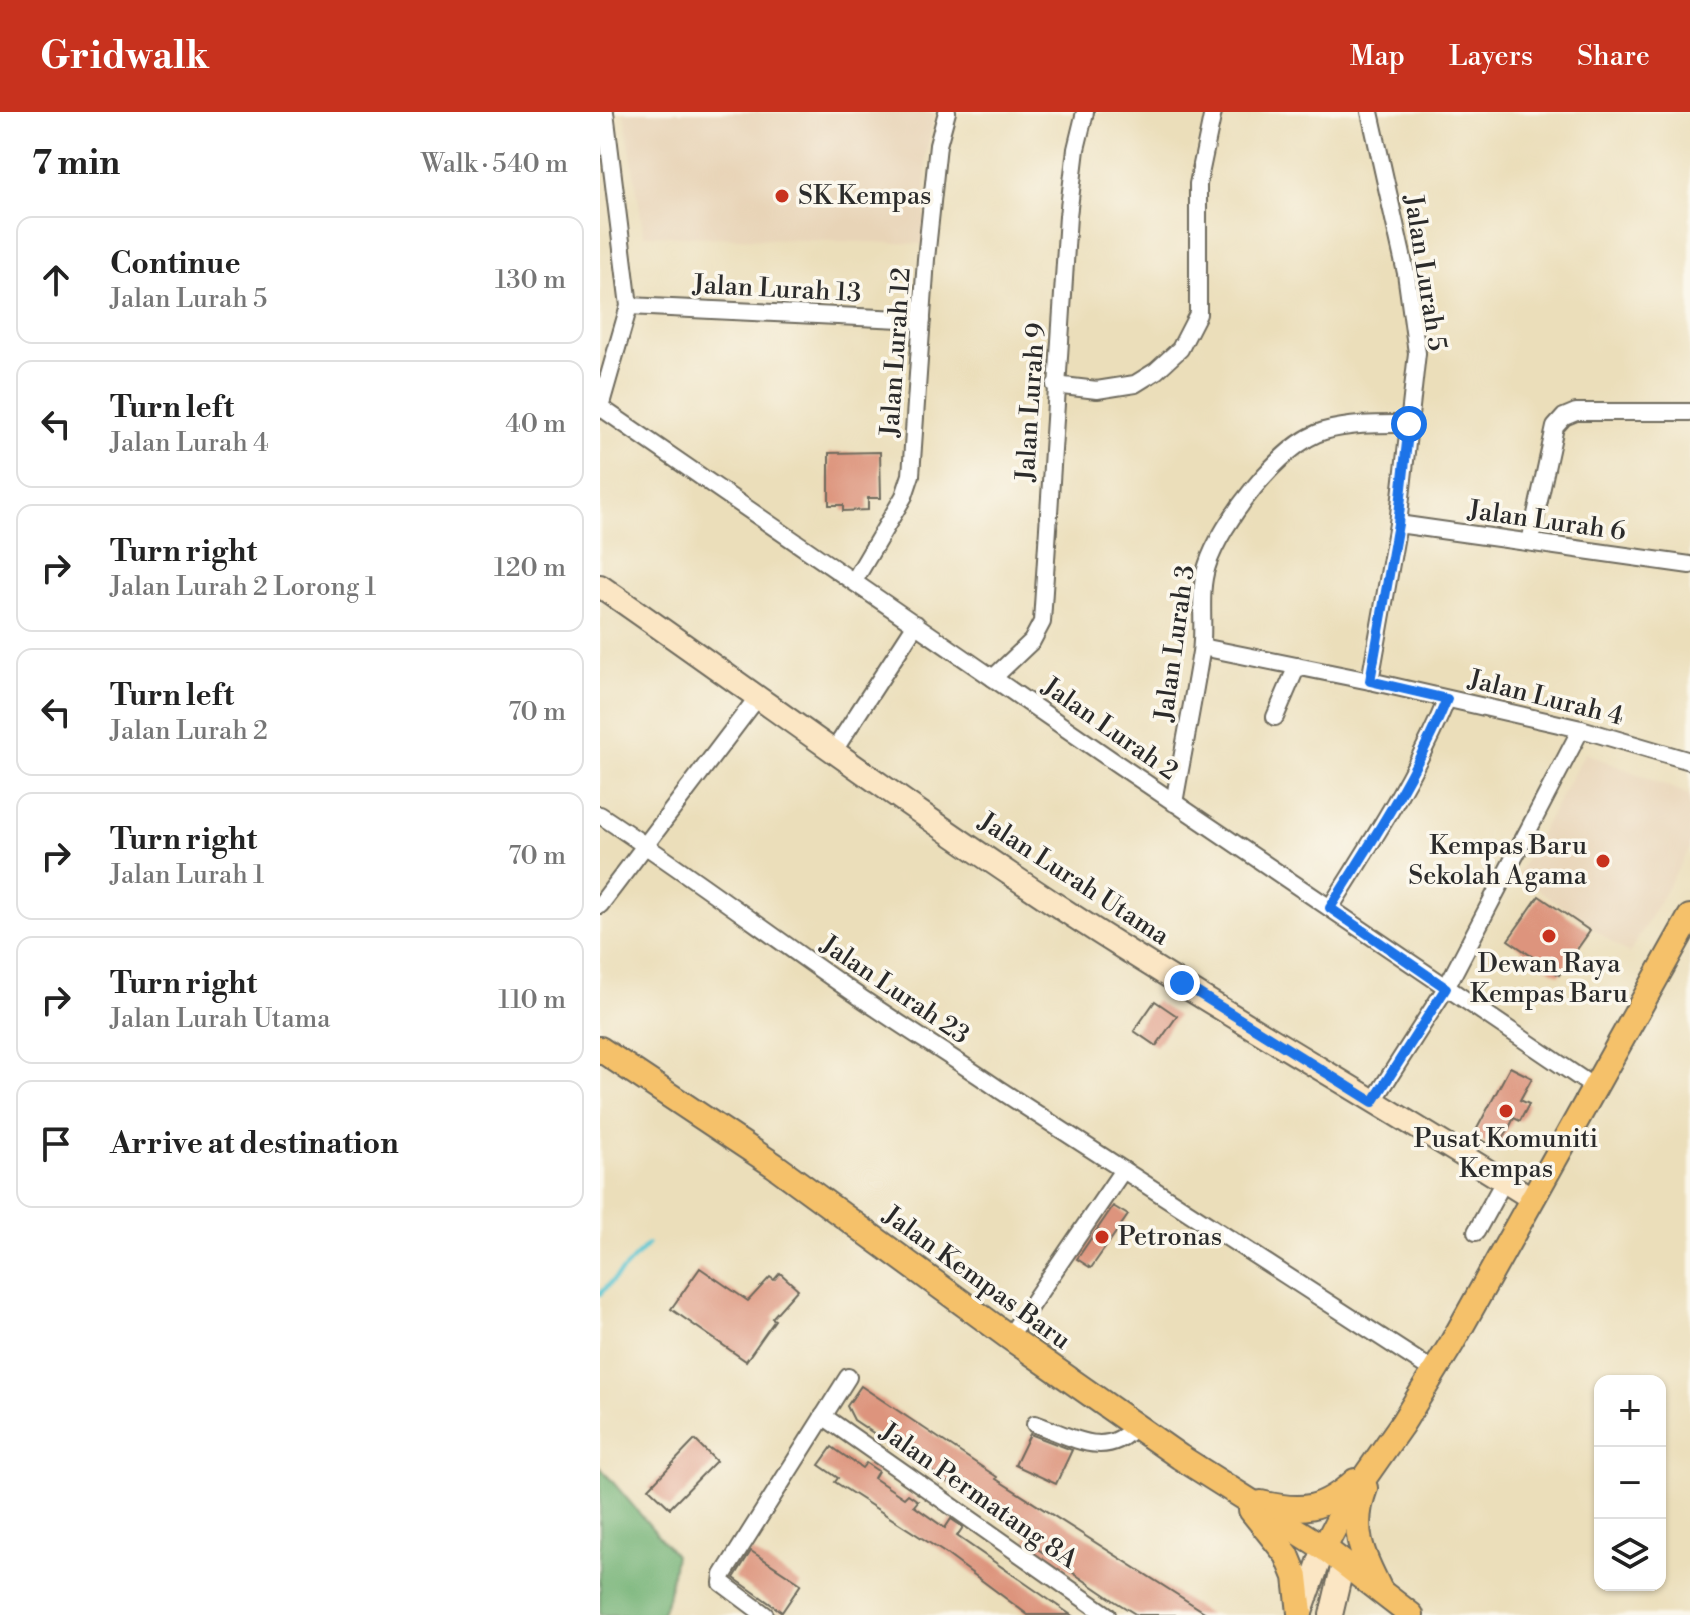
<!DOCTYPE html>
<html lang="en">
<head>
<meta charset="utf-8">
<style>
  body { margin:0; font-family:"Libre Bodoni",serif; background:#f6f6f6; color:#222 }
  .controls { position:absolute; right:24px; bottom:24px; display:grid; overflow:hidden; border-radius:16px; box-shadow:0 2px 6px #0004 }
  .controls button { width:72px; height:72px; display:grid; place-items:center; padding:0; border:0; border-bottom:2px solid #e0e0e0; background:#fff; color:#222; font:40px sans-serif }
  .stop { position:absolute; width:24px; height:24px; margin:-18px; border:6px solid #1a73e8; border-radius:50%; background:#fff }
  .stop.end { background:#1a73e8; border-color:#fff; box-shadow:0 2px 8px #0008 }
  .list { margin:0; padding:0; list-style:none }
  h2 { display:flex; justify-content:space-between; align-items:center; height:104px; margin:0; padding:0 32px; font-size:34px }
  h2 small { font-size:26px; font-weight:400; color:#767676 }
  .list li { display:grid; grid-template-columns:52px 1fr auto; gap:24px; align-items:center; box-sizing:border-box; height:128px; margin:0 16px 16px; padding:0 16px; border:2px solid #e0e0e0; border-radius:16px }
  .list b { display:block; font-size:30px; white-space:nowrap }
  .list p { margin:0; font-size:26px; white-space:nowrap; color:#767676 }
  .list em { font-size:26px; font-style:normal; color:#767676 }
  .icon { flex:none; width:44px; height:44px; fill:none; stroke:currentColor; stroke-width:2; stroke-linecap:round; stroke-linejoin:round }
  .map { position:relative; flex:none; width:1090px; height:1503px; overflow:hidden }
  header { display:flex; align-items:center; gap:48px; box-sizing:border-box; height:112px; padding:0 40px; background:#c8321e; color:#fff }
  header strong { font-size:38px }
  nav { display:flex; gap:44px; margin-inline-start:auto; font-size:28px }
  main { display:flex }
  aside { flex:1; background:#fff }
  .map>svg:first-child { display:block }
  .built { fill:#e8d4b7 }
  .forest { fill:#70b072; stroke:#4e6e4e; stroke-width:2 }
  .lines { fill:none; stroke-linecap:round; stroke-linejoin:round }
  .stream { stroke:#59c5d1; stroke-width:4 }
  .building { fill:#dd947d }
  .street-casing { stroke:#6e6a5d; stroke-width:20 }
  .secondary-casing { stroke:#6e6a5d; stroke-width:26 }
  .primary-casing { stroke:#6e6a5d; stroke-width:28 }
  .street { stroke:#fff; stroke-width:16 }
  .secondary { stroke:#fbe6c4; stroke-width:22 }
  .primary { stroke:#f5c16b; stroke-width:24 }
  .route { stroke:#1a73e8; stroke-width:10 }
  .poi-dot { fill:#c8321e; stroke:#fbf7ec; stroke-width:3 }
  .labels { text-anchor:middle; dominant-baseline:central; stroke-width:7; stroke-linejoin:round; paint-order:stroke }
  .poi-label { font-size:26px; fill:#2b2b2b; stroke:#fbf7ec; text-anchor:start }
  .street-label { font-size:26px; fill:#2b2b2b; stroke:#fbf7ec }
</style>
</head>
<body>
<header>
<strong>Gridwalk</strong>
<nav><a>Map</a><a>Layers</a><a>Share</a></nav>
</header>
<main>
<aside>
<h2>7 min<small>Walk · 540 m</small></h2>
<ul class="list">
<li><svg class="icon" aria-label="ahead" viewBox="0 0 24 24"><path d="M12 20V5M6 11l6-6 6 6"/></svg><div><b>Continue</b><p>Jalan Lurah 5</p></div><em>130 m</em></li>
<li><svg class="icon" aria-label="left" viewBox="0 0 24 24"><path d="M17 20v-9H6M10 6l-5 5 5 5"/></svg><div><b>Turn left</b><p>Jalan Lurah 4</p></div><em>40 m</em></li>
<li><svg class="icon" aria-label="right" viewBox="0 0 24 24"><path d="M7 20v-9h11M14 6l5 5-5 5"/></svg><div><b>Turn right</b><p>Jalan Lurah 2 Lorong 1</p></div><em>120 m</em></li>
<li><svg class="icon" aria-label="left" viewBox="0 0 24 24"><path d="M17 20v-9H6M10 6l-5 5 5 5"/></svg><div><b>Turn left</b><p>Jalan Lurah 2</p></div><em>70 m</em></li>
<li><svg class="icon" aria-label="right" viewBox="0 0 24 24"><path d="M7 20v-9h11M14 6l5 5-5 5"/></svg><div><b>Turn right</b><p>Jalan Lurah 1</p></div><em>70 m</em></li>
<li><svg class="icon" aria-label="right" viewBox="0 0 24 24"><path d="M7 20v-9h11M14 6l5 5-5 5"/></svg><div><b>Turn right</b><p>Jalan Lurah Utama</p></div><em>110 m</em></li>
<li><svg class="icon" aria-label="arrive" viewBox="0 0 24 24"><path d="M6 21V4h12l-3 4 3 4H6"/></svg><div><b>Arrive at destination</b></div></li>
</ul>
</aside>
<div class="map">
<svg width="1090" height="1503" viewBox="0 0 1090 1503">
  <rect width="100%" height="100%" fill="#fbf7ec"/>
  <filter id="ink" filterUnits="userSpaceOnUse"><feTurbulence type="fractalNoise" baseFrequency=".0125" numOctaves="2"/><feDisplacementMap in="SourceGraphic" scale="16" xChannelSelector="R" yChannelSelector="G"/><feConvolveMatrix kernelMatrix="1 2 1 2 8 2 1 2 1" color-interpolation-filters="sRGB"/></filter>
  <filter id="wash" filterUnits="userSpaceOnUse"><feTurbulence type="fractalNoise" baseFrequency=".006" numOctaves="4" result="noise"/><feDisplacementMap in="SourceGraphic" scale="32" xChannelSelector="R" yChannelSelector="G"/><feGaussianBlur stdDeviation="1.8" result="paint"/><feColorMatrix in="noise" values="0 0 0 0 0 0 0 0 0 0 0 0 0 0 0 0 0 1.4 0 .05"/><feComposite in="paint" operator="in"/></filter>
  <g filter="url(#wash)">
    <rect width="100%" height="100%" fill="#ebdeba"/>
    <g class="built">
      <polygon points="24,0 334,0 326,44 325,132 44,123"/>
      <polygon points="985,641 1090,683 1090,736 1029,842 917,763"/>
    </g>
    <polygon class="forest" points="0,1355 75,1443 68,1486 61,1503 0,1503"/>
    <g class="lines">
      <polyline class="stream" points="0,1182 48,1132"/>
    </g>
    <g id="blocks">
      <g class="building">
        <polygon points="280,340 281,386 268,386 268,398 243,399 243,393 229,393 229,341"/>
        <polygon points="939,784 990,819 959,863 908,828"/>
        <polygon points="555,889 577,904 556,934 534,919"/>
        <polygon points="910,955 932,966 920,988 929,992 920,1009 914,1006 898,1037 873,1024"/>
        <polygon points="513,1094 528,1103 491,1156 477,1147"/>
        <polygon points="100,1156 148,1189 170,1165 174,1168 180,1161 198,1177 172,1206 175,1208 146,1249 71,1197"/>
        <polygon points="261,1274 397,1365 396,1367 609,1503 537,1503 516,1490 426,1429 428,1424 254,1308 247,1294"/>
        <polygon points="430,1322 472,1338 456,1372 415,1353"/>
        <polygon points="95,1328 116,1349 70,1396 49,1376"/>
        <polygon points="232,1335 262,1356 266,1351 278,1359 274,1366 304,1386 308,1382 318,1389 314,1394 345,1416 351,1407 363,1415 357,1424 471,1503 428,1503 345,1441 235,1370 238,1366 219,1353"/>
        <polygon points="151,1439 201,1472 182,1500 134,1466"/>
      </g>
    </g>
  </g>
  <g filter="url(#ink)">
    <use href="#blocks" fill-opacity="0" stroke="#6e6a5d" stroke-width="2"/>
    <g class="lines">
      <g class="street-casing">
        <g id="street">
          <polyline points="5,0 29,194 0,295 519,653 995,976"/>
          <polyline points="29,194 322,208"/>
          <polyline points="455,273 497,278 535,272 556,259 580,237 598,202 598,72 613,0"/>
          <polyline points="798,412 1090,453"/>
          <polyline points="930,430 955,315 964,305 976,300 1090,300"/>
          <polyline points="254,469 304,384 311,363 326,147 338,33 347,0"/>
          <polyline points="602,535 770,569 981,617 1090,649"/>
          <polyline points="393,566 432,529 442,510 468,104 476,37 485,0"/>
          <polyline points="770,569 798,412 817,241 806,161 770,0"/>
          <polyline points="675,605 697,554"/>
          <polyline points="233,640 316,512"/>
          <path d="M 574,691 C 583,640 593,590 601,540 C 605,512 598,481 607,454 C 620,412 681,331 724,319 C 752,311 781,312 809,312"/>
          <path d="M 0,703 C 82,757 161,816 241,872 C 293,909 348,942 400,978 L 835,1260"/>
          <polyline points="0,793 157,586"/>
          <path d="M 730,796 C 773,728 816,662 847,587"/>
          <polyline points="773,990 846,876 981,617"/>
          <polyline points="876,1120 904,1069"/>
          <polyline points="409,1225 523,1058"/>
          <polyline points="223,1304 507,1503"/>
          <path d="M 435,1312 C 471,1324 506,1349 535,1314"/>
          <polyline points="165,1503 122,1471 123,1463 248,1265"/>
        </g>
      </g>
      <g class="secondary-casing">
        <g id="secondary">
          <path d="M 0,474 C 156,582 308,696 467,800 C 619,899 778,989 931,1086"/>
          <polyline points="700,1503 724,1436"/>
          <polyline points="731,1503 743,1452"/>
        </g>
      </g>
      <g class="primary-casing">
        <g id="primary">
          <polyline points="0,937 174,1053 409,1225 580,1345 724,1436 811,1503"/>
          <path d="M 765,1376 C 750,1417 761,1440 780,1478"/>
          <path d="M 661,1391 C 703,1401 723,1398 755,1369"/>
          <polyline points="651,1398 687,1443 696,1465 700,1501"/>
          <polyline points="724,1436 748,1389 802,1312 852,1231 1090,805"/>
        </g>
      </g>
      <use href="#street" class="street"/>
      <use href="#secondary" class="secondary"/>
      <use href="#primary" class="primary"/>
    </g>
  </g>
  <g class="lines" filter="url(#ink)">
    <path class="route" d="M 582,871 L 773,990 L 846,876 L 730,796 C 773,728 816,662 847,587 L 770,569 L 798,412 L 809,312"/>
  </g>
  <g class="poi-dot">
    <circle cx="182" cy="84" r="8"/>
    <circle cx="1003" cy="749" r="8"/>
    <circle cx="949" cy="824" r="8"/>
    <circle cx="906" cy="999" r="8"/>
    <circle cx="502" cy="1125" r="8"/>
  </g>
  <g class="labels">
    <g class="poi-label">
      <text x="198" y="84">SK Kempas</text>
      <text x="987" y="734" text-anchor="end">Kempas Baru<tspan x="987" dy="30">Sekolah Agama</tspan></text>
      <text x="949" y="852" text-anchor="middle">Dewan Raya<tspan x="949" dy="30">Kempas Baru</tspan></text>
      <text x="906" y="1027" text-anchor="middle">Pusat Komuniti<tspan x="906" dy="30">Kempas</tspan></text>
      <text x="518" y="1125">Petronas</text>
    </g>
    <g class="street-label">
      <text transform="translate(825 161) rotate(81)">Jalan Lurah 5</text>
      <text transform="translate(177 177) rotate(3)">Jalan Lurah 13</text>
      <text transform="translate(296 240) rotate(-86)">Jalan Lurah 12</text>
      <text transform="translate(431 290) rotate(-86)">Jalan Lurah 9</text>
      <text transform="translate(947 409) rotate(8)">Jalan Lurah 6</text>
      <text transform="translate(575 531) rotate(-82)">Jalan Lurah 3</text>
      <text transform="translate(946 586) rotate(14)">Jalan Lurah 4</text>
      <text transform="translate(510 617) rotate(35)">Jalan Lurah 2</text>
      <text transform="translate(474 767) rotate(33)">Jalan Lurah Utama</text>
      <text transform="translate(295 878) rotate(34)">Jalan Lurah 23</text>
      <text transform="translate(377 1166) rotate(36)">Jalan Kempas Baru</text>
      <text transform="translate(379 1384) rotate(35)">Jalan Permatang 8A</text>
    </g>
  </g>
</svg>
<div class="controls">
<button>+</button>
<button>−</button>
<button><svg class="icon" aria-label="layers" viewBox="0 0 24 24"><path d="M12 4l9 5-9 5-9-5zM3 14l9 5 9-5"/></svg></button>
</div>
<div class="stop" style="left:809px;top:312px"></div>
<div class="stop end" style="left:582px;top:871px"></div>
</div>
</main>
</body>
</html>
